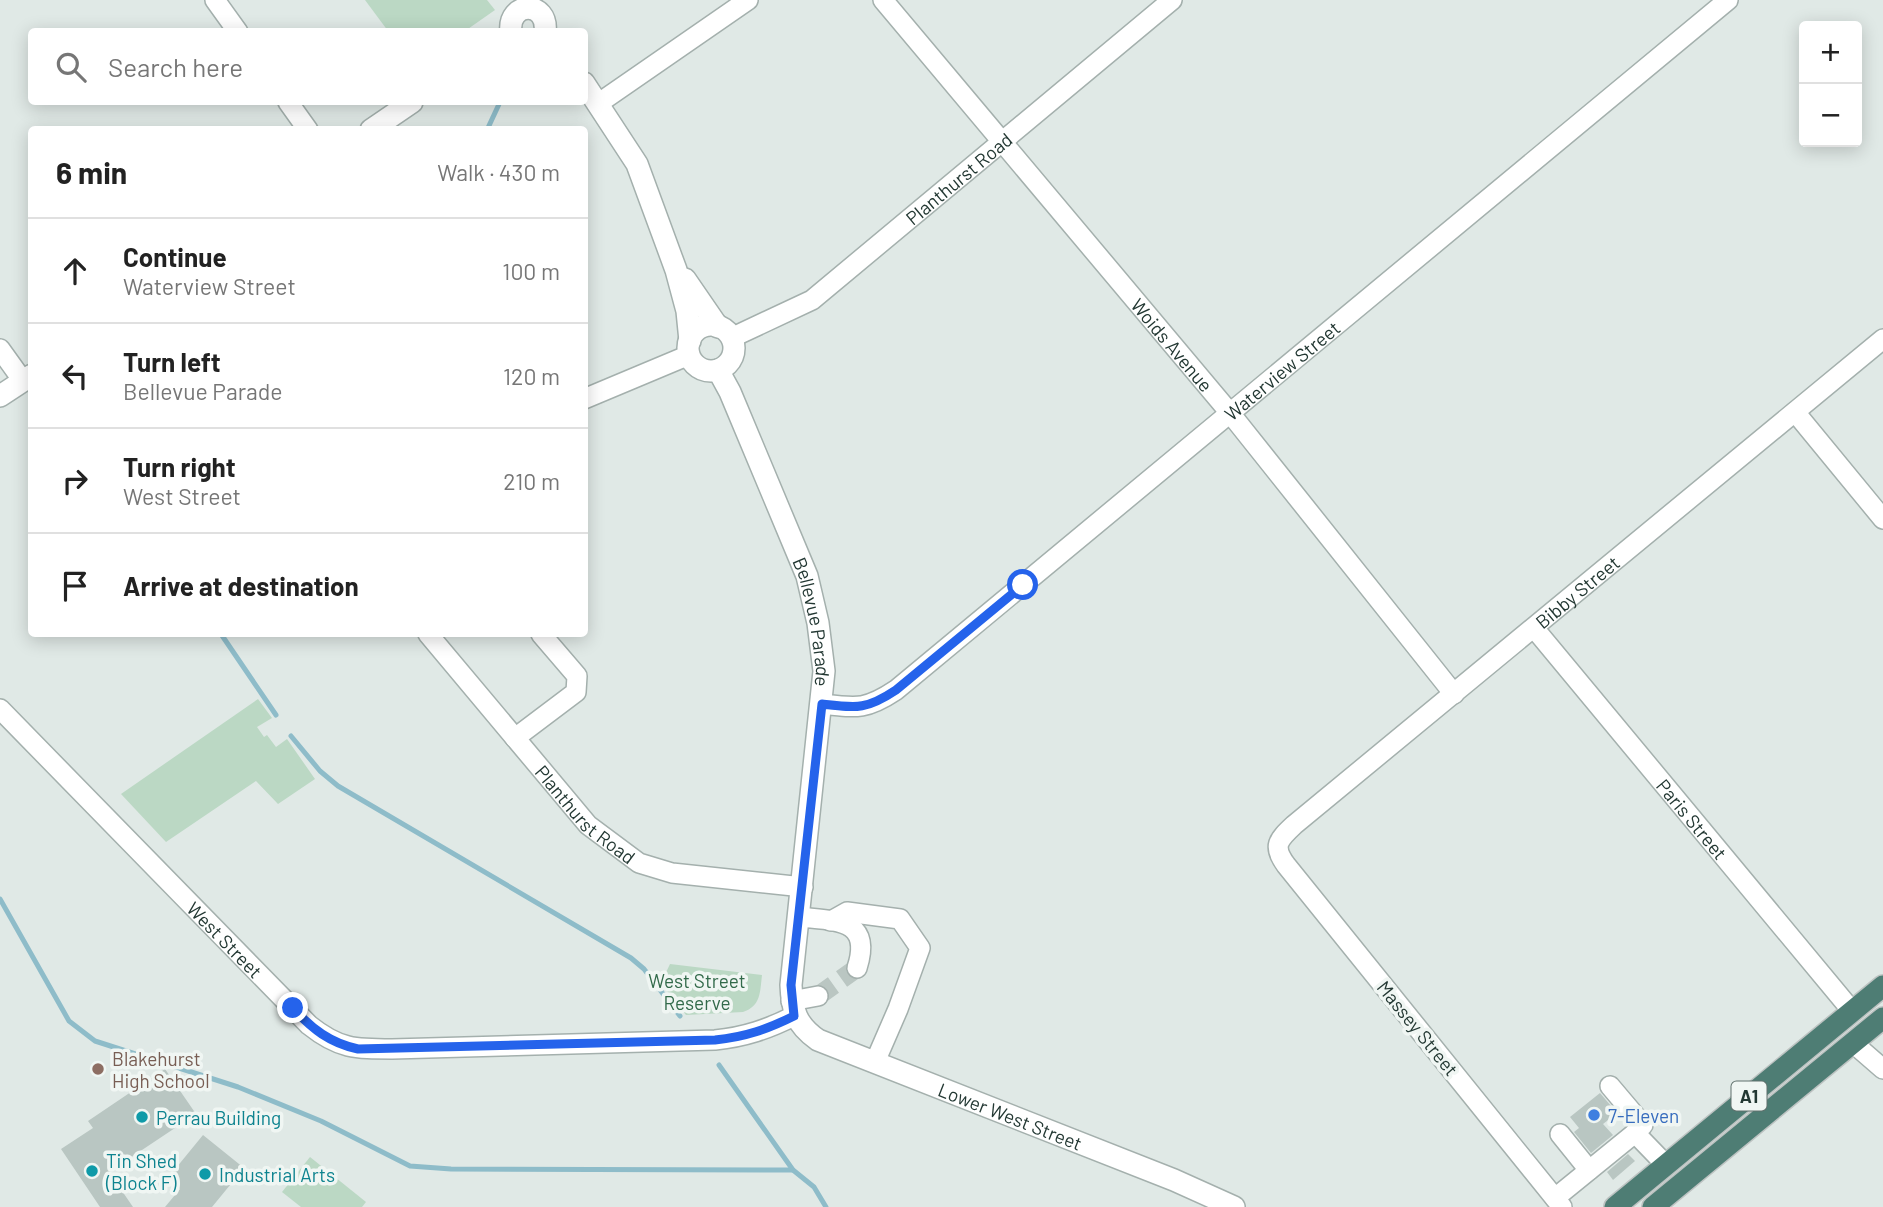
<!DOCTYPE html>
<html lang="en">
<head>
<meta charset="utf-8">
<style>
  body { margin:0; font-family:Barlow,sans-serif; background:#f2f2f2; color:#222 }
  .controls { position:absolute; right:21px; top:21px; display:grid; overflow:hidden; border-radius:7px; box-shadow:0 4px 18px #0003 }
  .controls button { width:63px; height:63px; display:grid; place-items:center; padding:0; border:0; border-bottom:2px solid #e0e0e0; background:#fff; color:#222; font:35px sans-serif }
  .stop { position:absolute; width:21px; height:21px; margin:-16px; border:5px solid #2563eb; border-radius:50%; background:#fff }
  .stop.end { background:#2563eb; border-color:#fff; box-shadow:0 2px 7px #0008 }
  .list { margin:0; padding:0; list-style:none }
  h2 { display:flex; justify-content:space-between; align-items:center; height:91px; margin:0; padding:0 28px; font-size:30px }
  h2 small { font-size:23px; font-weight:400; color:#767676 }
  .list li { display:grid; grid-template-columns:46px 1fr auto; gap:21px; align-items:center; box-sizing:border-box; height:105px; padding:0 28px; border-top:2px solid #e0e0e0 }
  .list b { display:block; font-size:26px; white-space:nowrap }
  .list p { margin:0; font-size:23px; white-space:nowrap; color:#767676 }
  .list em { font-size:23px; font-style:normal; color:#767676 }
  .icon { flex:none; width:38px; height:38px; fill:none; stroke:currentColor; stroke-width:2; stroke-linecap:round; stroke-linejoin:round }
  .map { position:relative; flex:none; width:1883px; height:1207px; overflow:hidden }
  .search { position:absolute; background:#fff; box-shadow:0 4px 18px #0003; left:28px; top:28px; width:560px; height:77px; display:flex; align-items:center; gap:18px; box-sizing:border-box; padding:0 24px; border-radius:7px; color:#767676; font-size:26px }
  .panel { position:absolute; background:#fff; box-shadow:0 4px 18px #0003; left:28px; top:126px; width:560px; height:511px; border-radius:7px }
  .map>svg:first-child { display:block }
  .green { fill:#bbd8c4 }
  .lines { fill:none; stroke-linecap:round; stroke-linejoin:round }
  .stream { stroke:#8ebcc9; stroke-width:5 }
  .building { fill:#b9c6c2 }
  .minor-tunnel { stroke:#bac6c2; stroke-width:19; stroke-dasharray:19 10; stroke-linecap:butt }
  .minor-casing { stroke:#a4b0ad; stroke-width:22 }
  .tertiary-casing { stroke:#a4b0ad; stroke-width:24 }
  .trunk-casing { stroke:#bdc3c2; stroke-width:24 }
  .minor { stroke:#fff; stroke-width:19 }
  .tertiary { stroke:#fff; stroke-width:21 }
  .trunk { stroke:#4e7d74; stroke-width:21 }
  .route { stroke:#2563eb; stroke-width:9 }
  .education-dot { fill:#8d6e63; stroke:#f0f6f3; stroke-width:2.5 }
  .shop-dot { fill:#3f7fe0; stroke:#f0f6f3; stroke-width:2.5 }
  .culture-dot { fill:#0f9aa8; stroke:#f0f6f3; stroke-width:2.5 }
  .labels { text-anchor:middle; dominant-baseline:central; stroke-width:7; stroke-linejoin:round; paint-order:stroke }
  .shield { fill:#f0f6f3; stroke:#60716d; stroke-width:2 }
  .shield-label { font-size:18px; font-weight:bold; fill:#233833 }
  .street-label { font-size:19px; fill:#233833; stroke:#f0f6f3 }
  .park-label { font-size:19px; fill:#326a4a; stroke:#f0f6f3 }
  .education-label { font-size:19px; fill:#785e54; stroke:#f0f6f3; text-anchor:start }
  .shop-label { font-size:19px; fill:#366cbe; stroke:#f0f6f3; text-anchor:start }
  .culture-label { font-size:19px; fill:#0d838f; stroke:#f0f6f3; text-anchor:start }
</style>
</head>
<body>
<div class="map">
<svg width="1883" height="1207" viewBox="0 0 1883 1207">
  <rect width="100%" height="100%" fill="#e0e9e6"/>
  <g class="green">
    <polygon points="365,0 487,0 495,10 465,31 388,31"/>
    <polygon points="258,699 272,718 257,727 264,737 267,735 276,747 287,739 315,779 278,804 256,781 166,842 121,794"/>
    <path d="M 670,964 L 762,975 C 760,992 761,1006 743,1012 L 686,1015 L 661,983 Z"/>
    <polygon points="310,1157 366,1202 362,1207 301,1207 282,1192"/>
  </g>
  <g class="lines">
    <g class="stream">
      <polyline points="487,130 500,102"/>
      <polyline points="221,634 276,715"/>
      <polyline points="291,736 320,771 338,786 631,958 644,969 680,1016"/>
      <polyline points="0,899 69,1021 95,1041 238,1087 321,1121 410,1166 451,1169 793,1170"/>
      <polyline points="719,1065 793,1170 814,1187 826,1207"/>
    </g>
  </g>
  <g class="building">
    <polygon points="165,1069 196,1114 109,1172 133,1207 100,1207 61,1149 93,1128 88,1121"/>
    <polygon points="1600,1093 1617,1113 1603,1124 1613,1135 1591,1153 1574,1132 1579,1128 1570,1117"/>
    <polygon points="203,1135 244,1168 212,1207 165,1207 180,1189 167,1179"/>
    <polygon points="1628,1154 1635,1161 1613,1180 1607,1172"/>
  </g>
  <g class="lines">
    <polyline class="minor-tunnel" points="818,996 857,968"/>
    <g class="minor-casing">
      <g id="minor">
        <polyline points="215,0 238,32"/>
        <path id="s1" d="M 883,0 L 1230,413 L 1454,694"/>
        <polyline points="288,102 308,130"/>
        <polyline points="599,103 748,0"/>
        <path id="s2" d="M 731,338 L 812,300 L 1172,0"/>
        <polyline points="0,349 23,381"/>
        <polyline points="584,399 689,355"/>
        <polyline points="1795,412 1883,519"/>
        <path id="s3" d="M 1534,628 L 1852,1011"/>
        <path id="s4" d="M 428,634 L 588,825 L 639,863 L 672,873 L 803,887"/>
        <path id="s5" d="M 822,704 C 857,708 866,710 896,690 L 1728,0"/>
        <path id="s6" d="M 0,709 L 309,1025 C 339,1049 355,1049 392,1049 L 715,1040 C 745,1037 768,1029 794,1016"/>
        <polyline points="515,738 576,692 577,676 541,634"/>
        <path d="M 799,917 C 835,921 873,918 857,968"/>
        <polyline points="831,921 847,912 900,919 920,948 898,1009 875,1062"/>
        <polyline points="791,1001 818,996"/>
        <polyline points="1853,1043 1883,1069"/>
        <polyline points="1610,1086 1643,1125 1635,1133"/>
        <polyline points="1560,1134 1589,1170"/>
        <polyline points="1555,1198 1635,1133 1666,1165"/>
        <path id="s7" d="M 1562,1207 L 1286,865 C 1272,846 1278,840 1294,825 L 1883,339"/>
      </g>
    </g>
    <g class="tertiary-casing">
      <g id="tertiary">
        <path d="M 511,32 C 507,1 549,0 545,32"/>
        <polyline points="584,83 637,164 676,270 687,311 690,341"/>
        <polyline points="371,130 412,102"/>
        <polyline points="685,279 718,327"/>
        <circle cx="711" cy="348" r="23"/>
        <path id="s8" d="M 718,370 L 730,392 L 807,576 L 818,623 L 824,671 L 791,985 C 792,1010 796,1025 818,1040 L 1174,1180 L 1234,1207"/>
        <polyline points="0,396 32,375"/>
      </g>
    </g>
    <g class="trunk-casing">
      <g id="trunk">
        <polyline points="1615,1207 1883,986"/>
        <polyline points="1653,1207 1883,1018"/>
      </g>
    </g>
    <use href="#minor" class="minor"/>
    <use href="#tertiary" class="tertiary"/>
    <use href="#trunk" class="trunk"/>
  </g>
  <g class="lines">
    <path class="route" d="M 293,1008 C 312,1029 330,1043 358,1049 L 715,1040 C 745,1037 768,1029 794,1016 L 791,985 L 822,704 C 857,708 866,710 896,690 L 1023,585"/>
  </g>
  <circle class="education-dot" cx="98" cy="1069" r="7"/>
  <circle class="shop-dot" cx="1594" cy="1115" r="7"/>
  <g class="culture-dot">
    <circle cx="142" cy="1117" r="7"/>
    <circle cx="92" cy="1171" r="7"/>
    <circle cx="205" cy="1174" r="7"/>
  </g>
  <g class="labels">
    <rect class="shield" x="1731.5" y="1081.5" width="35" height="29" rx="5"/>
    <g class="shield-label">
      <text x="1749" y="1096">A1</text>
    </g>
    <g class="street-label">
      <text stroke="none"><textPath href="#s2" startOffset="280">Planthurst Road</textPath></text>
      <text stroke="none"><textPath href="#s1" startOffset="450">Woids Avenue</textPath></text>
      <text stroke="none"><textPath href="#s5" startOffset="579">Waterview Street</textPath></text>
      <text stroke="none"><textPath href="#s7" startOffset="854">Bibby Street</textPath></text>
      <text stroke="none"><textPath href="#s8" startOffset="271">Bellevue Parade</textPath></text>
      <text stroke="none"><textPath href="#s4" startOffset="240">Planthurst Road</textPath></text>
      <text stroke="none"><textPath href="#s3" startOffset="248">Paris Street</textPath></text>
      <text stroke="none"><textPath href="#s6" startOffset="322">West Street</textPath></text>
      <text transform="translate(1418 1028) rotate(51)">Massey Street</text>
      <text stroke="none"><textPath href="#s8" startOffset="908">Lower West Street</textPath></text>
    </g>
    <g class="park-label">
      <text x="697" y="980">West Street<tspan x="697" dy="22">Reserve</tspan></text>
    </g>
    <g class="education-label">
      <text x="112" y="1058">Blakehurst<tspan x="112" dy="22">High School</tspan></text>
    </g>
    <g class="shop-label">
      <text x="1608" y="1115">7-Eleven</text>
    </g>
    <g class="culture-label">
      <text x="156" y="1117">Perrau Building</text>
      <text x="106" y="1160">Tin Shed<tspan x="106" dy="22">(Block F)</tspan></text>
      <text x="219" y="1174">Industrial Arts</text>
    </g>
  </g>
</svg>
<div class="controls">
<button>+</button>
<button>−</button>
</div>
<div class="stop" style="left:1023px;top:585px"></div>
<div class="stop end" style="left:293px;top:1008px"></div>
<div class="search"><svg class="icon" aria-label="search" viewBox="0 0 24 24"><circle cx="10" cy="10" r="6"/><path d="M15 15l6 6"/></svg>Search here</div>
<section class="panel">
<h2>6 min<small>Walk · 430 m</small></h2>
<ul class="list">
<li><svg class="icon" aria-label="ahead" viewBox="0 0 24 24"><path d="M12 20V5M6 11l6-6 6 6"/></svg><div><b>Continue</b><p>Waterview Street</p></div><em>100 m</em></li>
<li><svg class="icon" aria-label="left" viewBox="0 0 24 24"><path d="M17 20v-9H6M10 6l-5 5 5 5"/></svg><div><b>Turn left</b><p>Bellevue Parade</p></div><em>120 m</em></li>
<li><svg class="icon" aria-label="right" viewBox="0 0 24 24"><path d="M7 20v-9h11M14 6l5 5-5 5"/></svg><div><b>Turn right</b><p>West Street</p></div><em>210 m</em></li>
<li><svg class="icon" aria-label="arrive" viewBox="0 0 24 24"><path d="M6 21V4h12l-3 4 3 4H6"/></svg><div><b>Arrive at destination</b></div></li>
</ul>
</section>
</div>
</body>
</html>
